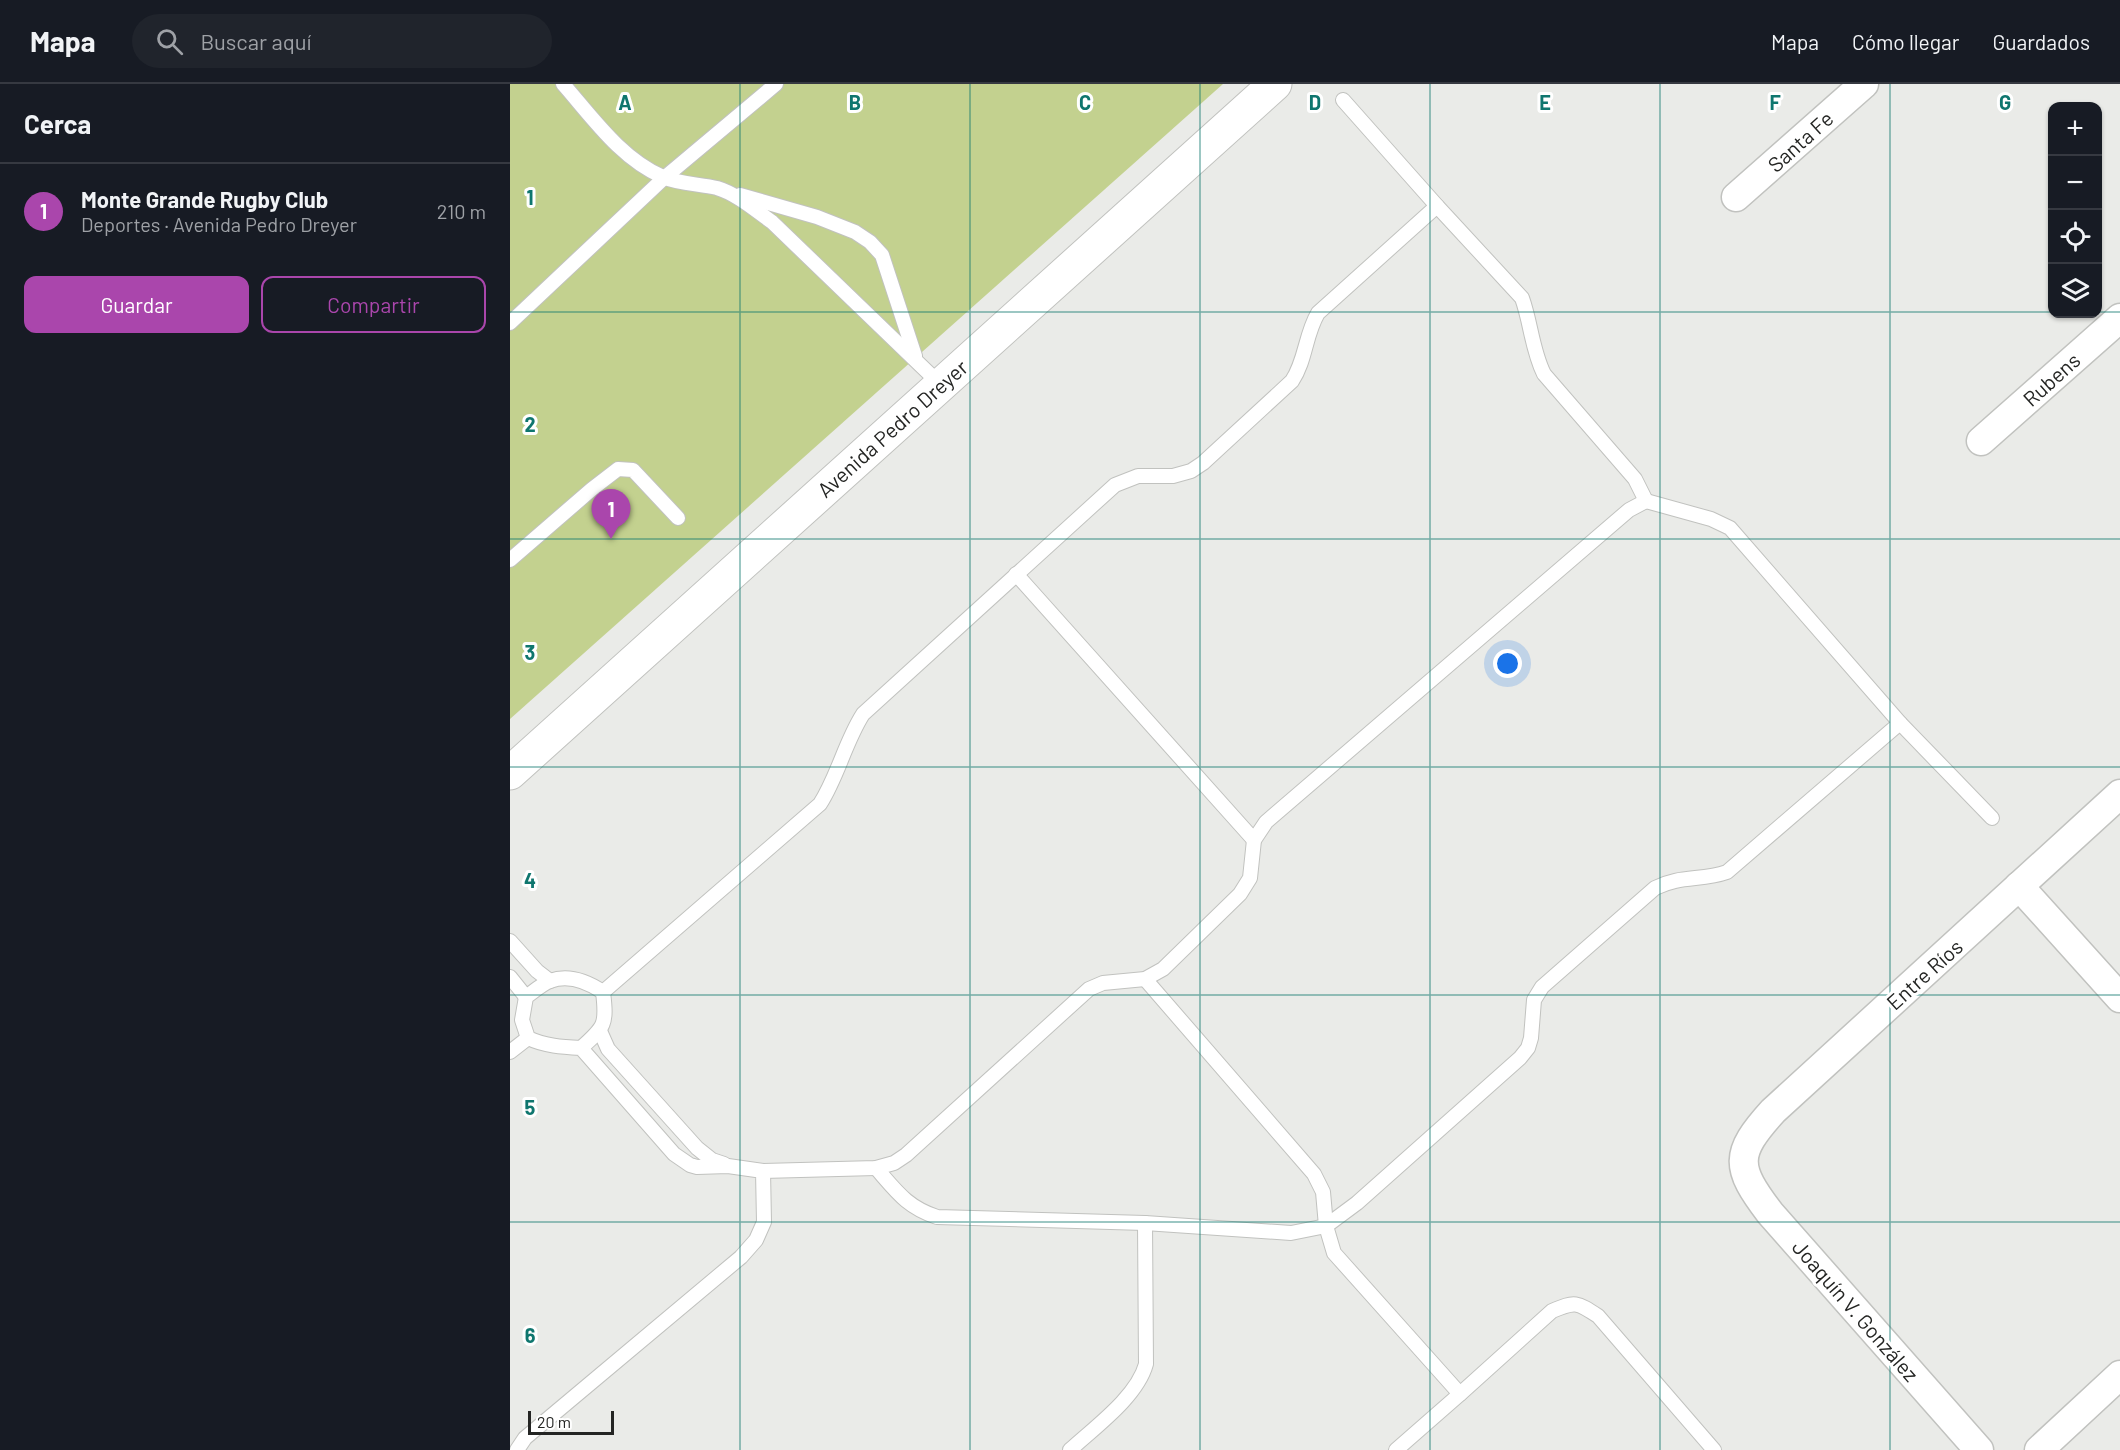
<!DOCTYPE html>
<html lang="es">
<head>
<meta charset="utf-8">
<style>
  body { margin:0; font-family:Barlow,sans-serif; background:#20242c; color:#f1f3f6 }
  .controls { position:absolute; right:18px; top:18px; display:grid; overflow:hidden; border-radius:12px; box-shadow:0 2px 4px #0004 }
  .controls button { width:54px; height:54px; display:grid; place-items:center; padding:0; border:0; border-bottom:2px solid #363941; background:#171b24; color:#f1f3f6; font:30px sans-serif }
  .scale { position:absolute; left:18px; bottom:15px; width:86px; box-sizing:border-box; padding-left:6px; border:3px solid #242523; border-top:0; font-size:16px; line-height:21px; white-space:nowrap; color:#242523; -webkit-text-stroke:4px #fff; paint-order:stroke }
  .you { position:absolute; left:998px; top:580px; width:21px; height:21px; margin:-15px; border:4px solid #fff; border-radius:50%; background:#1a73e8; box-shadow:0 0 0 9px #1a73e833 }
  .badge { display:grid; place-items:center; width:39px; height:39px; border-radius:50%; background:#aa46ac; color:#fff; font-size:20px; font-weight:700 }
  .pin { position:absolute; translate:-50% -50px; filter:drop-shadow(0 2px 3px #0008) }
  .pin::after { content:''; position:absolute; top:32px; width:21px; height:18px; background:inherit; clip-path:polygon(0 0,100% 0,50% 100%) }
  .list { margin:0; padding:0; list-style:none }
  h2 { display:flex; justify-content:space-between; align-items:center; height:78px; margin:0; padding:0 24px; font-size:26px }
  h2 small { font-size:20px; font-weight:400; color:#9ea1a6 }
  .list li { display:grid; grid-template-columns:39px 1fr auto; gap:18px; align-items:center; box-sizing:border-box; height:96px; padding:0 24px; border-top:2px solid #363941 }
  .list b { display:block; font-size:22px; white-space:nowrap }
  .list p { margin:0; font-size:20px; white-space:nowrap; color:#9ea1a6 }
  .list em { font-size:20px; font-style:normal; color:#9ea1a6 }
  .actions { display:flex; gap:12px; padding:18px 24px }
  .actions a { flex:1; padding:14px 0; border:2px solid #aa46ac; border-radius:12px; text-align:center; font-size:21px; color:#aa46ac }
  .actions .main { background:#aa46ac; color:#fff }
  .icon { flex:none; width:33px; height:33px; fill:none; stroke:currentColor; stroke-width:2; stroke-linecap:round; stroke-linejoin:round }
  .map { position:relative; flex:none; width:1610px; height:1366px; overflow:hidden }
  header { display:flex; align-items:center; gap:36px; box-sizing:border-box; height:84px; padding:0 30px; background:#171b24; border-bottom:2px solid #363941 }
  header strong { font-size:28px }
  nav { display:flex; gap:33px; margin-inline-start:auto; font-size:21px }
  .search { width:420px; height:54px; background:#20242c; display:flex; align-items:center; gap:15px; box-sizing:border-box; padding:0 21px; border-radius:33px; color:#9ea1a6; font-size:22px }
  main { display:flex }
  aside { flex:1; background:#171b24 }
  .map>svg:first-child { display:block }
  .green { fill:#c3d18f }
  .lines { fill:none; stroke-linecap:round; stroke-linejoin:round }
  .lane-casing { stroke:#c1c2bf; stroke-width:16 }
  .street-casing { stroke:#c1c2bf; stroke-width:31 }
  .secondary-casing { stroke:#c1c2bf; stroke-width:35 }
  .lane { stroke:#fff; stroke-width:14 }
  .street { stroke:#fff; stroke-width:28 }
  .secondary { stroke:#fff; stroke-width:33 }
  .grid { fill:none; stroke:#0f766e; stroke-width:1.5; stroke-opacity:0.55 }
  .labels { text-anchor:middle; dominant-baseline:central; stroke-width:6; stroke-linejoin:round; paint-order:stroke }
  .street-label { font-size:21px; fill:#242523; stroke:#fff }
  .grid-label { font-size:20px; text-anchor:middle; font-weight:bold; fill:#0f766e; stroke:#fff; stroke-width:6; stroke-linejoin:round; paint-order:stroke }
</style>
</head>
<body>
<header>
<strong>Mapa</strong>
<div class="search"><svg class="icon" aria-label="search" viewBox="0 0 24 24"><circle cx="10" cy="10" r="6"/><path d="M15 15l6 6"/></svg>Buscar aquí</div>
<nav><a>Mapa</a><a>Cómo llegar</a><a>Guardados</a></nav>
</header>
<main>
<aside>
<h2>Cerca<small></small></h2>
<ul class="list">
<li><span class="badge">1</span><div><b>Monte Grande Rugby Club</b><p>Deportes · Avenida Pedro Dreyer</p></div><em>210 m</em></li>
</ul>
<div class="actions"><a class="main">Guardar</a><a>Compartir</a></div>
</aside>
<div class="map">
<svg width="1610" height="1366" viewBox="0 0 1610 1366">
  <rect width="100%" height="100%" fill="#eaebe8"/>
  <polygon class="green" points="0,0 713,0 0,635"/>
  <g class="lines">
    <g class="lane-casing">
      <g id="lane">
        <path d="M 53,0 C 82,33 111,75 153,93 C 169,100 190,100 207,104 C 227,110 245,126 262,138 L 430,300"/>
        <polyline points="230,111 307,133 345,148 360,158 372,171 405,272"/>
        <polyline points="0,239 154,94 266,0"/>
        <polyline points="0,476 82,405 108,385 123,386 168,434"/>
        <polyline points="506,490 744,756"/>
        <polyline points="1390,639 1482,734"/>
        <polyline points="0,857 27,887 40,897"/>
        <polyline points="0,893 16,913"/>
        <polyline points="635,895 804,1090 813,1108 816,1142 824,1169 950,1310 886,1366"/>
        <path d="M 93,908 L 310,720 C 328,692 335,658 353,630 L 605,401 L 628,392 L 663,392 L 681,387 L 693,379 L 782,297 C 796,276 795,251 808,229 L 927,122 L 833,16"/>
        <polyline points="90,947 98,965 187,1064 202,1076 214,1080"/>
        <path d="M 71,964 C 95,943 97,940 93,908"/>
        <polyline points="0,968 18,954"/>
        <path d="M 366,1084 C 387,1108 397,1123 427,1133 L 635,1139 L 781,1149 L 816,1142 L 847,1119 L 1010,974 L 1018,964 L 1021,954 L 1024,916 L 1032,903 L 1145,804 C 1170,791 1192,797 1217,788 L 1390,639 L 1220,444 L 1201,435 L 1136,417"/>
        <path d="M 253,1087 L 366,1084 L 384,1079 L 396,1071 L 579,905 L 593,899 L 635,895 L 653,885 L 730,810 L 740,794 L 744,756 L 756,738 L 1119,426 L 1136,417 L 1125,395 L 1034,290 C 1022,266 1021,239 1012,214 L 927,122"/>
        <path d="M 950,1310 L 1042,1227 C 1065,1217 1067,1218 1088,1232 L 1204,1366"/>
        <path d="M 7,1366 L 15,1354 L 231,1173 L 246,1156 L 254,1138 L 253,1087 L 218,1082 L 187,1083 L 180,1081 L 164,1070 L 71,964 C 52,963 35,962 18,954 L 12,936 L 16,913 C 23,908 32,900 40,897 C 58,890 78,898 93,908"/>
        <path d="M 560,1366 C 585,1343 627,1313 636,1280 L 635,1139"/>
      </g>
    </g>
    <g class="street-casing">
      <g id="street">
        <polyline points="1226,113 1354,0"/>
        <polyline points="1471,357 1610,234"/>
        <polyline points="1509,802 1610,914"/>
        <path d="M 1469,1366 L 1260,1129 C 1225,1083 1224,1070 1263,1027 L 1610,710"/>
        <polyline points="1529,1366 1610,1291"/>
      </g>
    </g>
    <g class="secondary-casing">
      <polyline id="secondary" points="0,689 765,0"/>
    </g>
    <use href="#lane" class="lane"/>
    <use href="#street" class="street"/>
    <use href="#secondary" class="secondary"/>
  </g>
  <path class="grid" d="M 230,0 L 230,1366M 460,0 L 460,1366M 690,0 L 690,1366M 920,0 L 920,1366M 1150,0 L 1150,1366M 1380,0 L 1380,1366M 0,228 L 1542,228M 1588,228 L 1610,228M 0,455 L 1610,455M 0,683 L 1610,683M 0,911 L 1610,911M 0,1138 L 1610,1138"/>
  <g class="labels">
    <g class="street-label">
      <text transform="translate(1290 57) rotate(-42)">Santa Fe</text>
      <text transform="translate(1541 295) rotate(-42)">Rubens</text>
      <text transform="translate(382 344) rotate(-42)">Avenida Pedro Dreyer</text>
      <text transform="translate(1414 890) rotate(-42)">Entre Ríos</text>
      <text transform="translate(1346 1226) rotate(49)">Joaquín V. González</text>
    </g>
  </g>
  <g class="grid-label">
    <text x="115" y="26">A</text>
    <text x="345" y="26">B</text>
    <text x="575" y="26">C</text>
    <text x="805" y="26">D</text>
    <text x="1035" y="26">E</text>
    <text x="1265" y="26">F</text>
    <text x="1495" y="26">G</text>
    <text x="20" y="121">1</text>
    <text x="20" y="348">2</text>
    <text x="20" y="576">3</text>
    <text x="20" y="804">4</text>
    <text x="20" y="1031">5</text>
    <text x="20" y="1259">6</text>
  </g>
</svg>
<div class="controls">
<button>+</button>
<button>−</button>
<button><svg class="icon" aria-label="locate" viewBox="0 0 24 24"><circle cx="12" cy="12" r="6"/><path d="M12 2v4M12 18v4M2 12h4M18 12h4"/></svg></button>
<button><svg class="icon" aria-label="layers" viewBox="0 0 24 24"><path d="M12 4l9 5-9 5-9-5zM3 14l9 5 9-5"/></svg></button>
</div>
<div class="scale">20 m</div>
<div class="you"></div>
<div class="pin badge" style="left:101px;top:455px">1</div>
</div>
</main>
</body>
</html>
